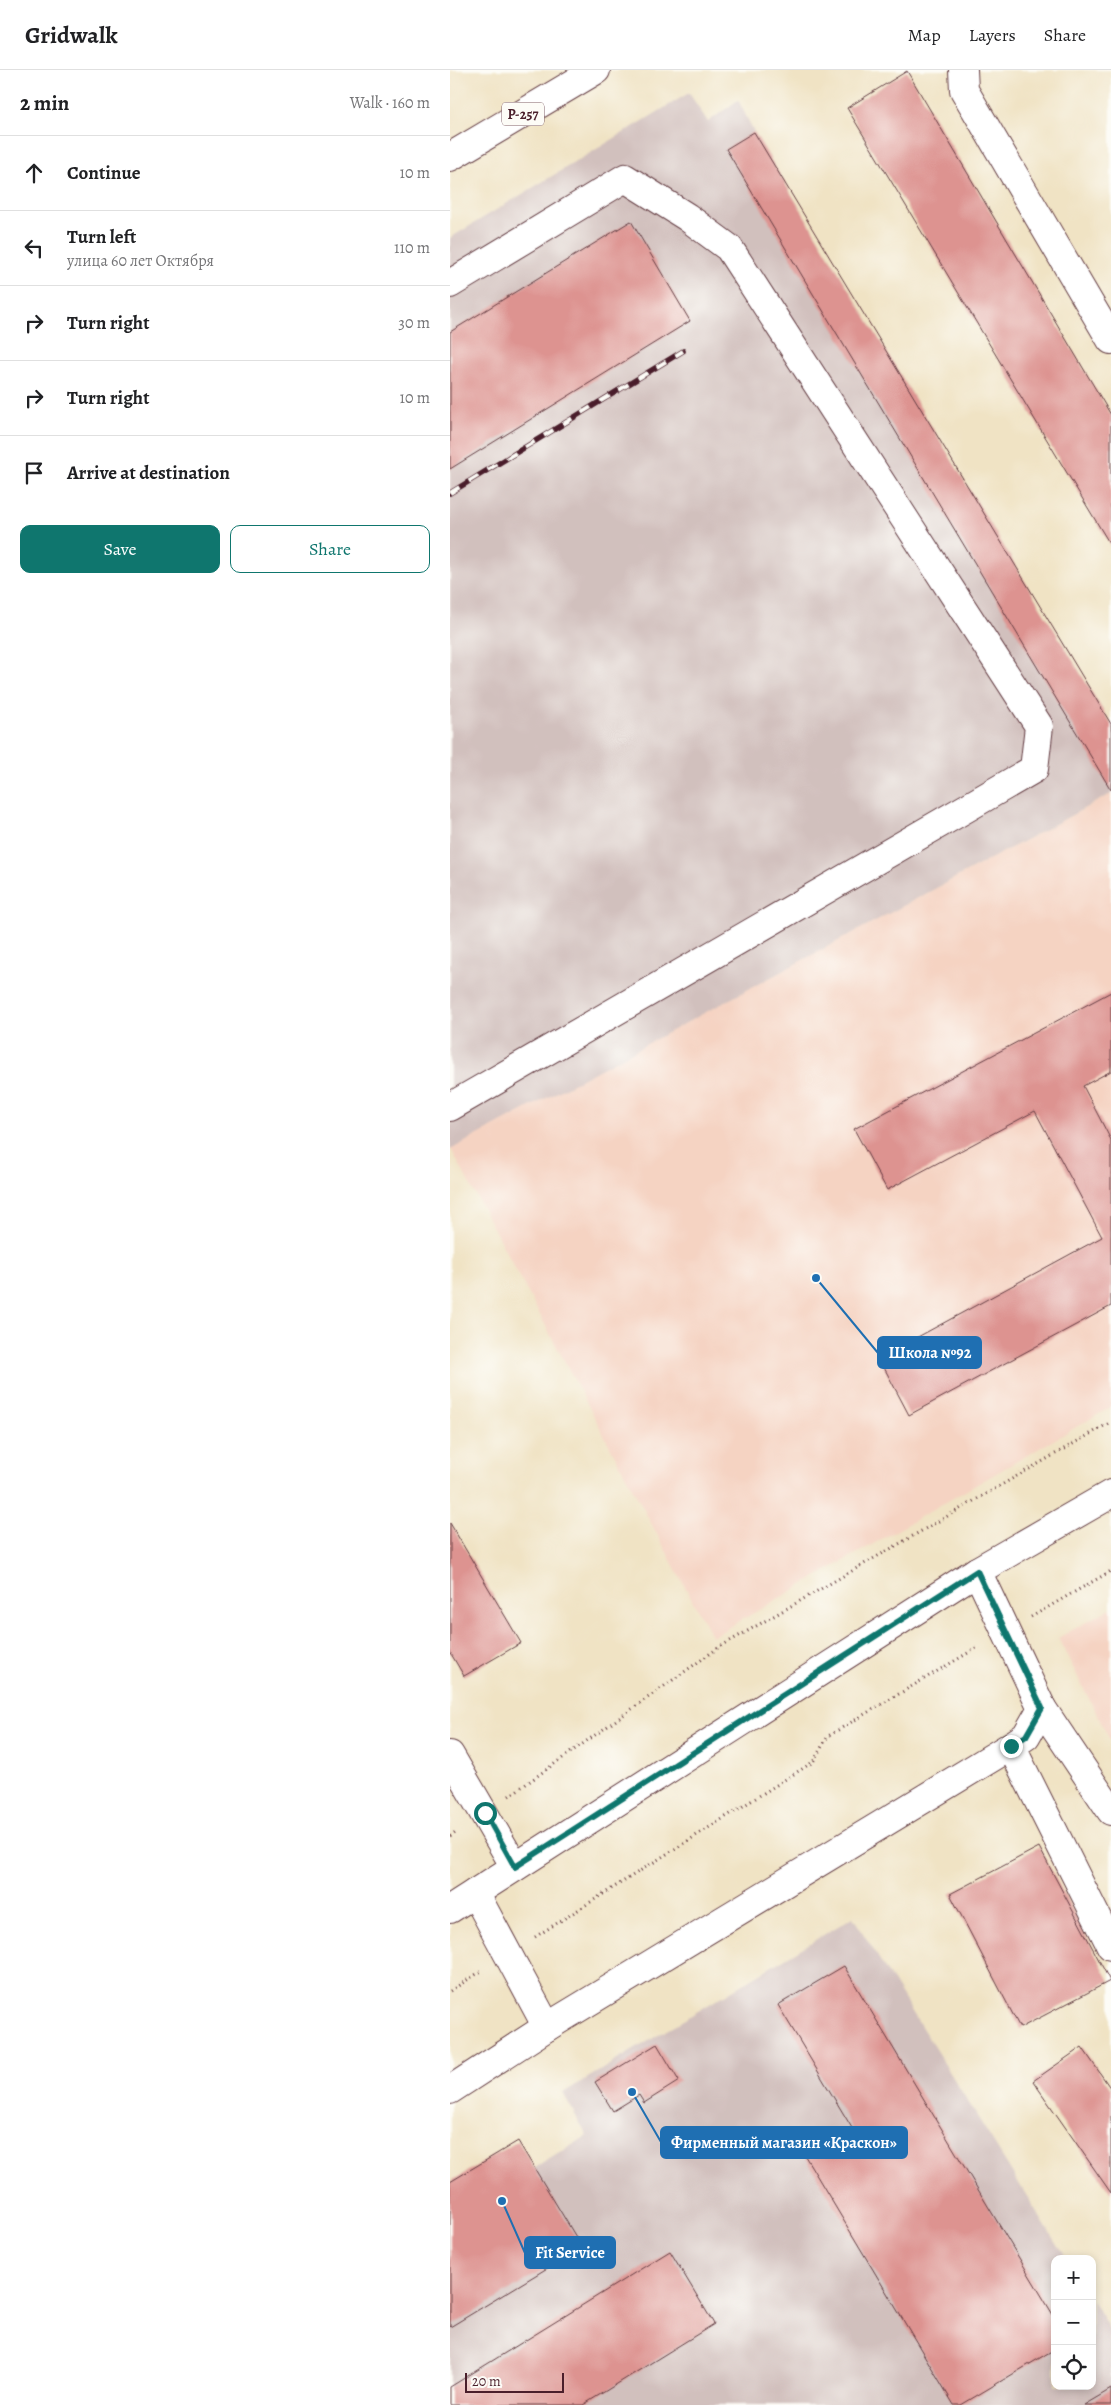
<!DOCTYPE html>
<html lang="en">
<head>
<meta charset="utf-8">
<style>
  body { margin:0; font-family:Alegreya,serif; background:#f2f2f2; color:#202124 }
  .controls { position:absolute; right:15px; bottom:15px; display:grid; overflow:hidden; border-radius:10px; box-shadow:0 2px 8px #0003 }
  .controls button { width:45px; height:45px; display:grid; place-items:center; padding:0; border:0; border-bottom:1px solid #e0e0e0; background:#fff; color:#202124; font:25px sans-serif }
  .scale { position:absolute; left:15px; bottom:12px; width:99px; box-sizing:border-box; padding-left:5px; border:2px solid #4a1f2b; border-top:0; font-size:14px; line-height:18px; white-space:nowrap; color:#4a1f2b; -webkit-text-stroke:4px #fdfcf7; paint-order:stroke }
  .stop { position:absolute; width:15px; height:15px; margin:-11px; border:4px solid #0f766e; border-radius:50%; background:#fff }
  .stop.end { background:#0f766e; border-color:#fff; box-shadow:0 1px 5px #0008 }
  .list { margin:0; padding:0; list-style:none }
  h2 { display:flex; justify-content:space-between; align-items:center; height:65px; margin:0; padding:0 20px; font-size:21px }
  h2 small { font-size:16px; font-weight:400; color:#757577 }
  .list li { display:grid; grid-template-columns:32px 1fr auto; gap:15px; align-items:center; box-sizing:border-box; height:75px; padding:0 20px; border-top:1px solid #e0e0e0 }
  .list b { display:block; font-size:19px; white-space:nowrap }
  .list p { margin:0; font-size:16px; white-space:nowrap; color:#757577 }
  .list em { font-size:16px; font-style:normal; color:#757577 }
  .actions { display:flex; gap:10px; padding:15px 20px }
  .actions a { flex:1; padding:11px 0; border:1px solid #0f766e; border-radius:10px; text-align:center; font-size:18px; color:#0f766e }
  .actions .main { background:#0f766e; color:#fff }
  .icon { flex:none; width:28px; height:28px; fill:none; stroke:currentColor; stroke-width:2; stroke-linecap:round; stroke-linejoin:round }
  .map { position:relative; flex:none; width:661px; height:2335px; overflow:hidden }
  header { display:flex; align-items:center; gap:30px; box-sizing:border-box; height:70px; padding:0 25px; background:#fff; border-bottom:1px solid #e0e0e0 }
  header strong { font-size:24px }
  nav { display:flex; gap:28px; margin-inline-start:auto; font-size:18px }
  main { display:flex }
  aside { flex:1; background:#fff }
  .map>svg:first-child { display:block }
  .built { fill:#f5d3c2 }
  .industrial { fill:#d1c0bd }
  .building { fill:#dd9390 }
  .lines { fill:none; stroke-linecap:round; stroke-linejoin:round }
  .minor-casing { stroke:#633c42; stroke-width:30 }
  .major-casing { stroke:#633c42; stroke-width:30 }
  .highway-casing { stroke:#633c42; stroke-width:30 }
  .path { stroke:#633c42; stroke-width:3; stroke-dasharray:1 4; stroke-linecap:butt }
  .minor { stroke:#fff; stroke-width:28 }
  .major { stroke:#fff; stroke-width:28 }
  .highway { stroke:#fff; stroke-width:28 }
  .rail-casing { stroke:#4a1f2b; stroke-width:5.5 }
  .rail { stroke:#fdfcf7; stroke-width:4; stroke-dasharray:11; stroke-linecap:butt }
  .route { stroke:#0f766e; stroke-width:6 }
  .labels { text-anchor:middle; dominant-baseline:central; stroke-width:4; stroke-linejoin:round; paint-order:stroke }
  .shield { fill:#fdfcf7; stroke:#806168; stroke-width:1 }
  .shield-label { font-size:14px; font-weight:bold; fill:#4a1f2b }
  .leader { fill:none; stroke:#1f6fb2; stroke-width:2 }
  .callout-dot { fill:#1f6fb2; stroke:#fdfcf7; stroke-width:2 }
  .callout { fill:#1f6fb2; stroke:#1f6fb2; stroke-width:2 }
  .callout-label { font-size:16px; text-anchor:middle; font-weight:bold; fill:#fff }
</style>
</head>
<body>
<header>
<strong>Gridwalk</strong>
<nav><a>Map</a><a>Layers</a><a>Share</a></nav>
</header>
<main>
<aside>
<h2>2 min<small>Walk · 160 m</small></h2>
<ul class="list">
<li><svg class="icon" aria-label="ahead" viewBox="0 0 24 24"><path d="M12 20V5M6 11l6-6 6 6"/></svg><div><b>Continue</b></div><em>10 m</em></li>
<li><svg class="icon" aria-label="left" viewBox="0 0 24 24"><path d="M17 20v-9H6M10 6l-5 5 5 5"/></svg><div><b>Turn left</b><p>улица 60 лет Октября</p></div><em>110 m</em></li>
<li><svg class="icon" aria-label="right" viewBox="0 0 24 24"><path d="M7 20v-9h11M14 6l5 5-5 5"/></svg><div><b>Turn right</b></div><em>30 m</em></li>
<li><svg class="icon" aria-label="right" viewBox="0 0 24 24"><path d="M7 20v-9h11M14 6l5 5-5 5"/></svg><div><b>Turn right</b></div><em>10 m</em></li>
<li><svg class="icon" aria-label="arrive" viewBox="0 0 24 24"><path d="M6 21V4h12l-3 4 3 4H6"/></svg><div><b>Arrive at destination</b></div></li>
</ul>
<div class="actions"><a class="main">Save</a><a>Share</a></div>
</aside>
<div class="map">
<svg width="661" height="2335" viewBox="0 0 661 2335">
  <rect width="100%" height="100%" fill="#fdfcf7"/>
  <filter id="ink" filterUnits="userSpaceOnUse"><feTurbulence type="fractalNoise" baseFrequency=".02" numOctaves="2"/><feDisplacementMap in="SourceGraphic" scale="10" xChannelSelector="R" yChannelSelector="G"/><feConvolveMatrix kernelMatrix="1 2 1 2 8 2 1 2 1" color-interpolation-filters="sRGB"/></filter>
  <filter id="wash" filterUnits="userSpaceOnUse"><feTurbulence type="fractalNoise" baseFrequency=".0096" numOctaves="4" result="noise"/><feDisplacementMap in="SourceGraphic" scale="20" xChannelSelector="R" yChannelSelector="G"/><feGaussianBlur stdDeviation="1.12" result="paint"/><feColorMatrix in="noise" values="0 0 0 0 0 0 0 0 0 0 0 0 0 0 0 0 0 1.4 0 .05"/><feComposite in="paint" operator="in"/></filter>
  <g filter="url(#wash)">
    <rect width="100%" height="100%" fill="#f0e3c4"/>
    <g class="built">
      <polygon points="661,724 661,1337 262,1567 1,1079"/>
      <polygon points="661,1538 661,1672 608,1568"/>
    </g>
    <g class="industrial">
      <polygon points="239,23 258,52 288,30 304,62 661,654 661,724 0,1080 0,168"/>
      <polygon points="403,1847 616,2189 605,2189 605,2316 642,2316 642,2230 661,2262 661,2335 0,2335 0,2112 68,2071 85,2098 137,2066 113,2023"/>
    </g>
    <g id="blocks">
      <g class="building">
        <polygon points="457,1 661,345 661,476 397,38"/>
        <polygon points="304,62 661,654 661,720 276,79"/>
        <polygon points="181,151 240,251 0,399 0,262"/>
        <polygon points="661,922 661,1001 633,1016 661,1070 661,1236 459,1345 429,1288 652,1167 585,1041 437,1120 404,1059"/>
        <polygon points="0,1453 71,1573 14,1606 0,1582"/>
        <polygon points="589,1777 660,1911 570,1958 500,1824"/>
        <polygon points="394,1896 605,2248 605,2279 511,2335 504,2335 355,2086 402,2058 328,1935"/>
        <polygon points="207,1974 229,2011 194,2033 189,2025 163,2041 145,2012"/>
        <polygon points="632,1977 661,2019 661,2123 583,2011"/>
        <polygon points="68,2071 132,2177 0,2257 0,2112"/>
        <polygon points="220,2181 264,2254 133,2335 0,2335 0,2317"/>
        <polygon points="661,2319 661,2335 634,2335"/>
      </g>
    </g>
  </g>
  <g filter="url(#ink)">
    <use href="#blocks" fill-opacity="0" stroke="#633c42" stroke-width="1"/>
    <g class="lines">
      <g class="minor-casing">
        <g id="minor">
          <polyline points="513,0 514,20 661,270"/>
          <polyline points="0,214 175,108 237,147 279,178 589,656 584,699 0,1037"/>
          <polyline points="527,1501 592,1638 576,1666 561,1676 661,1876"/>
          <polyline points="592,1638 661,1741"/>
          <polyline points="0,1685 65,1797"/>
          <polyline points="25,1823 97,1957"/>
          <polyline points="0,2020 97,1957 561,1676"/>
        </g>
      </g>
      <g class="major-casing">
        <polyline id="major" points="0,1839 527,1501 661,1424"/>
      </g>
      <g class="highway-casing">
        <polyline id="highway" points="0,87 146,0"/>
      </g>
      <g class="path">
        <polyline points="581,1547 661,1501"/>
        <polyline points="59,1726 268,1578 661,1352"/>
        <polyline points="0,1766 8,1760"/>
        <polyline points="85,1867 363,1692 378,1666 528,1577"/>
        <polyline points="0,1921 33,1900"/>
      </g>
      <use href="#minor" class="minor"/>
      <use href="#major" class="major"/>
      <use href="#highway" class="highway"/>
      <g class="rail-casing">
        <polyline id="rail" points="0,423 233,281"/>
      </g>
      <use href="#rail" class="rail"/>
    </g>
  </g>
  <g class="lines" filter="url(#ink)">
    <polyline class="route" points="35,1743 65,1797 527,1501 592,1638 576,1666 561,1676"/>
  </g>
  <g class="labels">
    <rect class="shield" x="52" y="32.5" width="42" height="23" rx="4"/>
    <g class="shield-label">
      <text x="73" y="44">Р-257</text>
    </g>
  </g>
  <path class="leader" d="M366 1208L428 1283M182 2022L211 2072M52 2131L75 2183"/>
  <g class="callout-dot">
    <circle cx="366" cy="1208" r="5"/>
    <circle cx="182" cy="2022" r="5"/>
    <circle cx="52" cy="2131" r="5"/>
  </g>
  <g class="callout">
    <rect x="428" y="1267" width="103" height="31" rx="5"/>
    <rect x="211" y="2057" width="246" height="31" rx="5"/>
    <rect x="75" y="2167" width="90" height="31" rx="5"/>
  </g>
  <g class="callout-label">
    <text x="480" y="1288">Школа №92</text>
    <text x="334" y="2078">Фирменный магазин «Краскон»</text>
    <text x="120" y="2188">Fit Service</text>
  </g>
</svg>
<div class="controls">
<button>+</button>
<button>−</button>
<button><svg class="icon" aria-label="locate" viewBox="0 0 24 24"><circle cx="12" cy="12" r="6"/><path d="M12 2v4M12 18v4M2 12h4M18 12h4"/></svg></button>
</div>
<div class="scale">20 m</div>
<div class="stop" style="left:35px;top:1743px"></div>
<div class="stop end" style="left:561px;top:1676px"></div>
</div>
</main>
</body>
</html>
